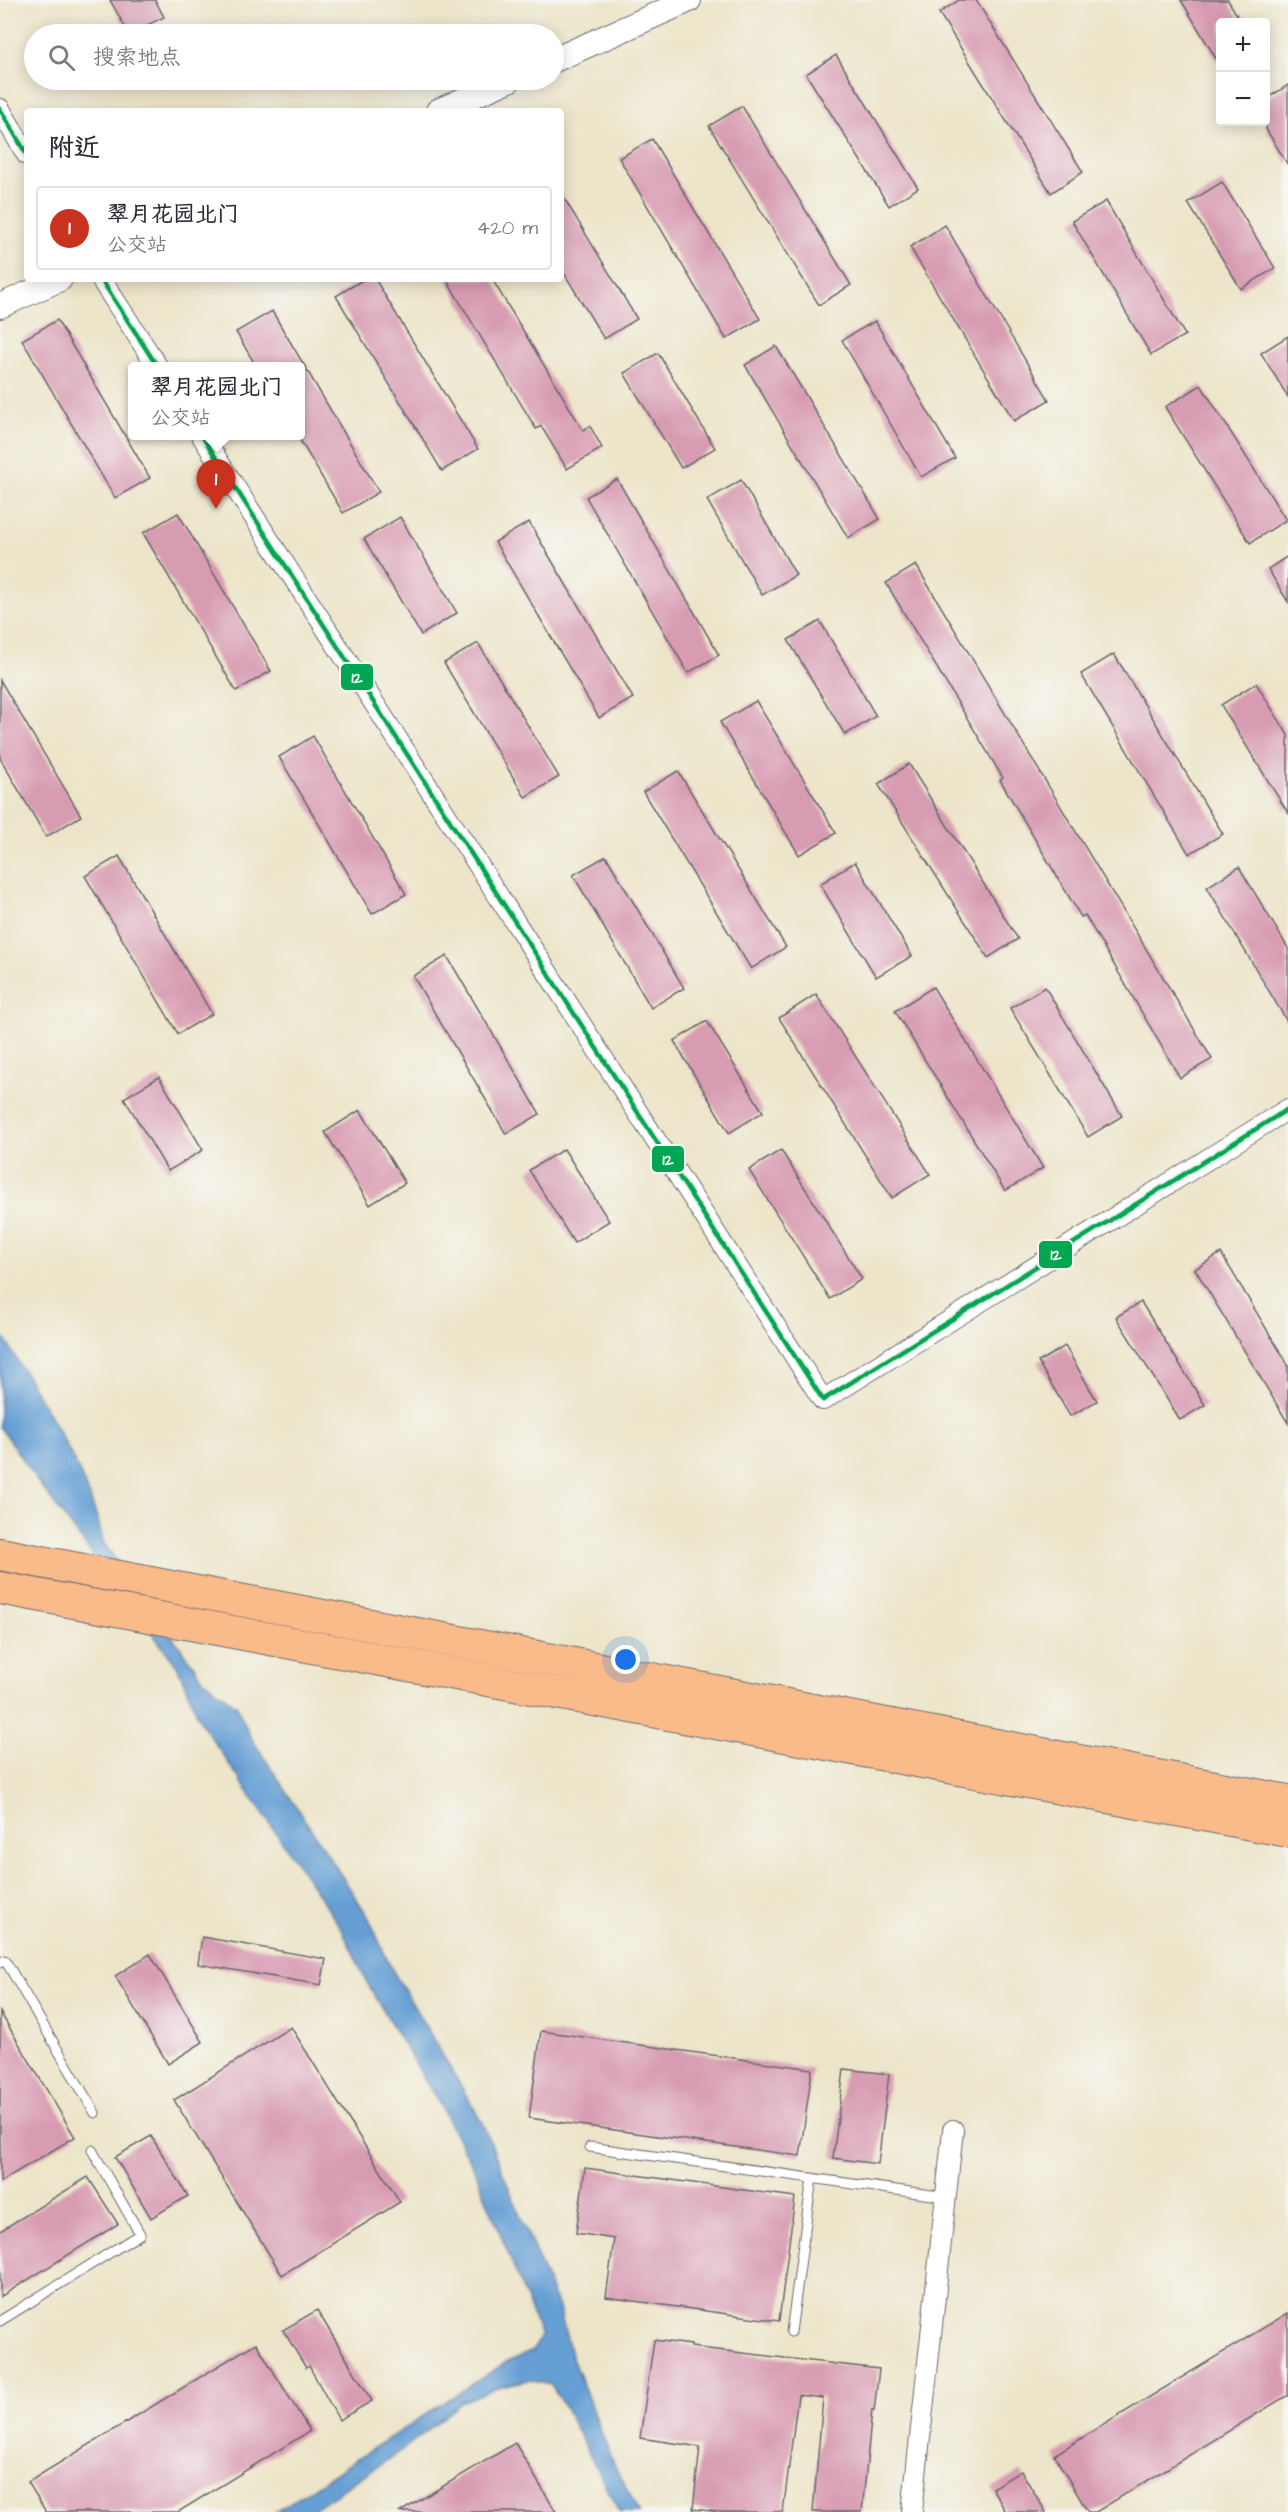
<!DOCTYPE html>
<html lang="zh">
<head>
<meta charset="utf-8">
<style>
  body { margin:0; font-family:"Architects Daughter","LXGW WenKai TC",sans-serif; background:#f7f7f7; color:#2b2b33 }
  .controls { position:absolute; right:18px; top:18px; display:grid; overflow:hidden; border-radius:6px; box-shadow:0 3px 15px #0003 }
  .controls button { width:54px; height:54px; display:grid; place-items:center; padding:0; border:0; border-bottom:2px solid #e1e1e2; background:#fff; color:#2b2b33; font:30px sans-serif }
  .you { position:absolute; left:626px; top:1660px; width:21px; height:21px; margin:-15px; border:4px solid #fff; border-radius:50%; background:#1a73e8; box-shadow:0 0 0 9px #1a73e833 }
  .badge { display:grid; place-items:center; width:39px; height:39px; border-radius:50%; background:#c8321e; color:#fff; font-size:20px; font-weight:700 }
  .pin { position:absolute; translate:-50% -50px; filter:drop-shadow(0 2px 3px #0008) }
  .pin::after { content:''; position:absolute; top:32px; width:21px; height:18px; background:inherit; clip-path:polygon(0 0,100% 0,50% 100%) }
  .popup { position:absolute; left:128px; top:362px; width:177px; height:78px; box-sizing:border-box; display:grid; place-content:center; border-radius:6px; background:#fff; filter:drop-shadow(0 2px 4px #0005); font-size:20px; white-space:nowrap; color:#7c7c81 }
  .popup b { font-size:22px; color:#2b2b33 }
  .popup::after { content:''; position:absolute; left:50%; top:100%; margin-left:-12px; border:12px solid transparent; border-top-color:#fff }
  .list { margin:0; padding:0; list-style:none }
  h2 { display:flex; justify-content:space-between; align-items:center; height:78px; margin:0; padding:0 24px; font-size:26px }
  h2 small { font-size:20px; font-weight:400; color:#7c7c81 }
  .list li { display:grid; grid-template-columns:39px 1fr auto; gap:18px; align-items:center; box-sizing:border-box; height:84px; margin:0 12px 12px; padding:0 12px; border:2px solid #e1e1e2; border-radius:6px }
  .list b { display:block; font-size:22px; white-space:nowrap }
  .list p { margin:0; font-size:20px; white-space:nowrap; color:#7c7c81 }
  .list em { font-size:20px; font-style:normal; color:#7c7c81 }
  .icon { flex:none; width:33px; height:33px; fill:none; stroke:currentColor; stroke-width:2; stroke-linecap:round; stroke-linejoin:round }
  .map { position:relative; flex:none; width:1288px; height:2512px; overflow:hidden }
  .search { position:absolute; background:#fff; box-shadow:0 3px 15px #0003; left:24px; top:24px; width:540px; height:66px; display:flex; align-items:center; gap:15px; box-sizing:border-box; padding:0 21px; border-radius:33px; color:#7c7c81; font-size:22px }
  .panel { position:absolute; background:#fff; box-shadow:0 3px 15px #0003; left:24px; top:108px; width:540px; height:174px; border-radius:6px }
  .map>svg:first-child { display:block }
  .water { fill:#659fd4; stroke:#446088; stroke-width:1.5 }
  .building { fill:#d89cb2 }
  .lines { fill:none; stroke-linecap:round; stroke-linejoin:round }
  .service-casing { stroke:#69666d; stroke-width:11 }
  .minor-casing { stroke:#69666d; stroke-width:22 }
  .tertiary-casing { stroke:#69666d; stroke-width:26 }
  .trunk-casing { stroke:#69666d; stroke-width:34 }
  .service { stroke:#fff; stroke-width:9 }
  .minor { stroke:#fff; stroke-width:20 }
  .tertiary { stroke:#fff; stroke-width:24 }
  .trunk { stroke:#fabb8b; stroke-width:32 }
  .bus-1-casing { stroke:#f6f6f2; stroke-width:9 }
  .bus-1 { stroke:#00a651; stroke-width:4.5 }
  .line-badge { stroke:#f6f6f2; stroke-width:2 }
  .badge-label { font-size:16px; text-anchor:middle; font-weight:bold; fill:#fff }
</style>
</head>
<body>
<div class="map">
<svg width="1288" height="2512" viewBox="0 0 1288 2512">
  <rect width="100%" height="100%" fill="#f6f6f2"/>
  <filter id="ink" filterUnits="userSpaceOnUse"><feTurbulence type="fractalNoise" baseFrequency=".0167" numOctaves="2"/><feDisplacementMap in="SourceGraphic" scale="12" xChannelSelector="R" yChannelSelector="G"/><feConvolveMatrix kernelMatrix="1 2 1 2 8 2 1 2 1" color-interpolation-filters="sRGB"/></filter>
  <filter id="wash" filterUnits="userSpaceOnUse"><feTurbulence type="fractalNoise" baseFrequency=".008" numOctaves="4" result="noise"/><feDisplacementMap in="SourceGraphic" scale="24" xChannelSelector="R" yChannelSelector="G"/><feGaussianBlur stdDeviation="1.35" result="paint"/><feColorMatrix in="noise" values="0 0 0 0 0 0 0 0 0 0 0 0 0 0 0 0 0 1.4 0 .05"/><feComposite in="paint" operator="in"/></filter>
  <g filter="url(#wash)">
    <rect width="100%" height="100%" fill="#ede5c9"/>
    <path class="water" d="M 0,1331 C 37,1396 89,1470 103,1542 L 204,1680 L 237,1706 L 250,1736 L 368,1916 L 390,1966 L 481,2120 L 560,2312 L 572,2358 L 616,2469 L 640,2512 L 619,2512 L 565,2408 L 551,2385 L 529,2380 L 501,2386 L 464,2401 L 405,2448 L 309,2512 L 275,2512 L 505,2363 L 533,2351 L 541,2336 L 477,2175 L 438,2102 L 366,1981 L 342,1929 L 201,1723 L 177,1666 L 40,1485 L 0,1427 Z"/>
    <g id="blocks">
      <g class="building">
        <polygon points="110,0 155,0 164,17 129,34"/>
        <polygon points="959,0 976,0 1083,172 1051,193 939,13"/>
        <polygon points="1181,0 1228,0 1241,22 1221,22 1221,67"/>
        <polygon points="836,55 918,188 889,206 806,74"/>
        <polygon points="1288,85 1288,165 1266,129 1266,99"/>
        <polygon points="742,106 851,285 819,305 709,126"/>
        <polygon points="652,139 760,319 726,339 619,158"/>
        <polygon points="1222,182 1275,268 1241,289 1188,203"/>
        <polygon points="561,193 637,319 604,339 561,268"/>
        <polygon points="1106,201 1185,335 1151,355 1072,221"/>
        <polygon points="945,225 1049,400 1014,421 910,247"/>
        <polygon points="364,279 375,279 478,449 442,471 336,296"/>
        <polygon points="446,279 492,279 583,430 590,426 602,448 567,469 541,426 536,429"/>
        <polygon points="272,311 379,492 343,513 300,440 300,366 256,366 236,332"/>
        <polygon points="57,320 150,478 115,498 22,340"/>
        <polygon points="875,321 955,458 921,477 842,340"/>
        <polygon points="1288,336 1288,397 1261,353"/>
        <polygon points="776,346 880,519 848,538 745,365"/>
        <polygon points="658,353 715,448 681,468 624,373"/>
        <polygon points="1201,385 1286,520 1250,543 1165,407"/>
        <polygon points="617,479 719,655 688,673 586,497"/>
        <polygon points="741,480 796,575 762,595 707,500"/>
        <polygon points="178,513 271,671 236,691 143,533"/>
        <polygon points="400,517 457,613 421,635 364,539"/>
        <polygon points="529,522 633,698 599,718 495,542"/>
        <polygon points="1288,556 1288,602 1268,569"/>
        <polygon points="916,565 1212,1059 1180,1078 1085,915 1081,917 1000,780 1003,778 886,583"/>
        <polygon points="820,621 876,716 845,735 788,640"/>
        <polygon points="478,643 559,777 525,797 444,663"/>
        <polygon points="1114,654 1223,834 1189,854 1081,674"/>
        <polygon points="0,680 81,816 46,837 0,758"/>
        <polygon points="1256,683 1288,735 1288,813 1221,705"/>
        <polygon points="756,701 836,833 799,855 720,722"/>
        <polygon points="313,736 406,894 372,914 279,757"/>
        <polygon points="909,764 1018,939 988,958 878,784"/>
        <polygon points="678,771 786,947 751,969 643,792"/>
        <polygon points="119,856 212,1014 178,1034 85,876"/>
        <polygon points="606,856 684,988 651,1008 573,875"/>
        <polygon points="855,862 912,956 876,977 820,884"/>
        <polygon points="1239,867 1288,948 1288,1023 1207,887"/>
        <polygon points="447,956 540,1114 506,1134 413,976"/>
        <polygon points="933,987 1043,1168 1005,1191 895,1011"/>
        <polygon points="1045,987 1122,1116 1088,1137 1010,1008"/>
        <polygon points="816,994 930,1174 892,1198 779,1018"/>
        <polygon points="707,1021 763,1112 729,1133 674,1041"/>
        <polygon points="159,1077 203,1150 168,1171 124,1098"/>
        <polygon points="360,1110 405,1183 370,1205 325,1132"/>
        <polygon points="564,1149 609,1221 574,1243 529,1170"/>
        <polygon points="781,1150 862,1279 830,1299 749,1170"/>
        <polygon points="1221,1253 1288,1365 1288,1423 1195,1269"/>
        <polygon points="1141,1302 1205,1405 1180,1420 1116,1317"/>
        <polygon points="1065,1346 1097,1401 1070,1416 1038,1362"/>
        <polygon points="202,1937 326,1959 321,1985 198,1964"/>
        <polygon points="150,1954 203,2042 168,2064 115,1976"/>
        <polygon points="0,2012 75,2137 0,2182"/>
        <polygon points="291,2027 400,2202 282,2275 174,2100"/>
        <polygon points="541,2031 812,2069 800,2156 529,2118"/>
        <polygon points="844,2069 889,2074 878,2164 833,2158"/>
        <polygon points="151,2136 188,2196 151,2218 115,2157"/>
        <polygon points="585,2168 795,2197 779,2321 606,2297 614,2239 576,2233"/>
        <polygon points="88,2177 118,2224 0,2297 0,2231"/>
        <polygon points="317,2310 372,2401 339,2420 309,2366 306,2368 283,2330"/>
        <polygon points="1288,2313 1288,2395 1096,2512 1088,2512 1054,2455"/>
        <polygon points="654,2340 691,2345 691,2347 879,2369 874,2411 872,2410 862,2512 813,2512 823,2398 798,2395 783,2512 720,2512 693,2509 700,2447 640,2438"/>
        <polygon points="256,2343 310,2431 178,2512 46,2512 28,2482"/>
        <polygon points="515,2443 556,2512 400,2512"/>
        <polygon points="1021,2471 1046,2512 1006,2512 992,2488"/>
      </g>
    </g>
  </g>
  <g filter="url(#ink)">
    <use href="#blocks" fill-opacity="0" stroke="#69666d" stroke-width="1.5"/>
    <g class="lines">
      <g class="service-casing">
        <g id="service">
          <polyline points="0,1963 5,1960 95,2113"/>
          <polyline points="590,2147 946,2197"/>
          <polyline points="0,2321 140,2234 92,2150"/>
          <polyline points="791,2332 812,2178"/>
        </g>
      </g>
      <g class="minor-casing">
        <g id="minor">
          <polyline points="0,109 27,155"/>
          <polyline points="101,279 157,366"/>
          <polyline points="202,436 823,1400 1288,1109"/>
          <polyline points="912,2512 953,2130"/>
        </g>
      </g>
      <g class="tertiary-casing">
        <g id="tertiary">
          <polyline points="554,60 689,0"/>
          <polyline points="438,111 509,80"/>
          <polyline points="0,306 60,279"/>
        </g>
      </g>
      <g class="trunk-casing">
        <g id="trunk">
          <polyline points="0,1554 1288,1801"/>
          <polyline points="0,1588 1288,1831"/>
        </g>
      </g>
      <use href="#service" class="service"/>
      <use href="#minor" class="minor"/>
      <use href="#tertiary" class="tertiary"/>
      <use href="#trunk" class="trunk"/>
      <g class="bus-1-casing">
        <g id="bus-1">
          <polyline points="0,109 27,155"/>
          <polyline points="101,279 157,366"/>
          <polyline points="202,436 823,1400"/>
          <polyline points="823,1400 1288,1109"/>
        </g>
      </g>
      <use href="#bus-1" class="bus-1"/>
    </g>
  </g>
  <g class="line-badge">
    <rect x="340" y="663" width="34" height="28" rx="6" fill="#00a651"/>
    <rect x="651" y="1145" width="34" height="28" rx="6" fill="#00a651"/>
    <rect x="1038" y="1240" width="35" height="29" rx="6" fill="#00a651"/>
  </g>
  <g class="badge-label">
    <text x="357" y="683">12</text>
    <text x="668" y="1165">12</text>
    <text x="1056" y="1260">12</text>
  </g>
</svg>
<div class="controls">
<button>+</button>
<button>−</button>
</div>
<div class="you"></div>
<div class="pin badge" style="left:216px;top:509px">1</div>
<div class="popup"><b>翠月花园北门</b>公交站</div>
<div class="search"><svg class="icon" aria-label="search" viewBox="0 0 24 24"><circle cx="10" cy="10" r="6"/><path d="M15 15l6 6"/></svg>搜索地点</div>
<section class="panel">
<h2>附近<small></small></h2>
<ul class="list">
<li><span class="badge">1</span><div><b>翠月花园北门</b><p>公交站</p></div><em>420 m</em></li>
</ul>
</section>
</div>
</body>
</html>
